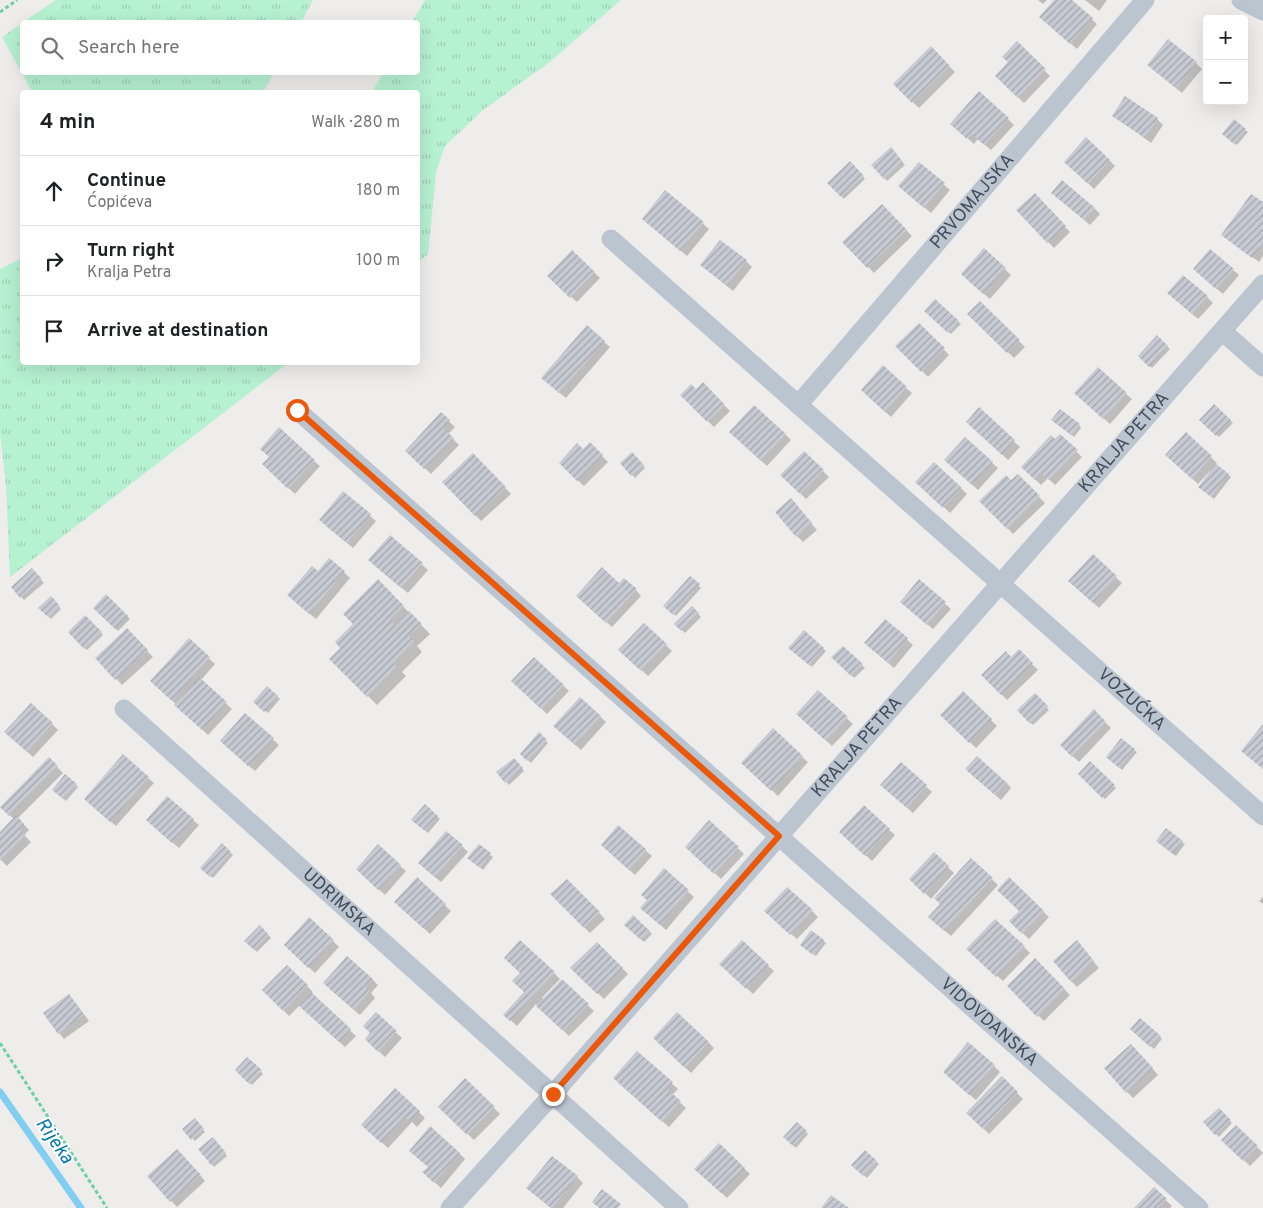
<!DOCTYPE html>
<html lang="en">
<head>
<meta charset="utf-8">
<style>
  body { margin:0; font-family:Overpass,sans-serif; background:#f6f6f6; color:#202124 }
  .controls { position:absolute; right:15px; top:15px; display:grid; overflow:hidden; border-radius:5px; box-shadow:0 5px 20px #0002 }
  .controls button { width:45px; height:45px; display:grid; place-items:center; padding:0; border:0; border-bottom:1px solid #e0e0e0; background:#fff; color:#202124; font:25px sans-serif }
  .stop { position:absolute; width:15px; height:15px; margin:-11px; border:4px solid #ea580c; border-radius:50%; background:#fff }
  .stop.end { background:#ea580c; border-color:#fff; box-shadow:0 1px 5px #0008 }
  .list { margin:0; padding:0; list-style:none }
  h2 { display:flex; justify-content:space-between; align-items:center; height:65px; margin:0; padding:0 20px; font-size:21px }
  h2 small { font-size:16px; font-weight:400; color:#757577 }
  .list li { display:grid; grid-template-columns:32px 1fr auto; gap:15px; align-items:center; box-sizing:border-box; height:70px; padding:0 20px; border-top:1px solid #e0e0e0 }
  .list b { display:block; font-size:19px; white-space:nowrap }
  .list p { margin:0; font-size:16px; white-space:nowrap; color:#757577 }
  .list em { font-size:16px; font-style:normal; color:#757577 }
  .icon { flex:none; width:28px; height:28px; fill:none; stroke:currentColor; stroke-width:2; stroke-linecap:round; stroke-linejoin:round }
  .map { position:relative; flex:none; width:1263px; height:1208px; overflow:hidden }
  .search { position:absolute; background:#fff; box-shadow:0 5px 20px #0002; left:20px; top:20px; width:400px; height:55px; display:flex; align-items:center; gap:12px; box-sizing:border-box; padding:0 18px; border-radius:5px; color:#757577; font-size:19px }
  .panel { position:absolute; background:#fff; box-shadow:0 5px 20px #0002; left:20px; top:90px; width:400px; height:275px; border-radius:5px }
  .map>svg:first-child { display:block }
  .grass { fill:url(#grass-tufts) }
  .shadow { fill:#0003 }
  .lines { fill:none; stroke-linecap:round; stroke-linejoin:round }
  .stream { stroke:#80cef0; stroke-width:7 }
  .building { fill:url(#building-hatch) }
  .path { stroke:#6dd0a9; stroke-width:3; stroke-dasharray:4 2.5; stroke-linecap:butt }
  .minor { stroke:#bbc5d0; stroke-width:19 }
  .route { stroke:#ea580c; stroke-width:6 }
  .labels { text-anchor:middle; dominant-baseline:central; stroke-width:4; stroke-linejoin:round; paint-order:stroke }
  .street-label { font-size:18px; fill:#434d5a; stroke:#fff }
  .water-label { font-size:19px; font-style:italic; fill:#0479ad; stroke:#fff }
</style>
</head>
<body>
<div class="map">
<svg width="1263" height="1208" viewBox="0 0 1263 1208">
  <defs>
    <pattern id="grass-tufts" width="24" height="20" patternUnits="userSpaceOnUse" patternTransform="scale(1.25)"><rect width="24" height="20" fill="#b6f1d2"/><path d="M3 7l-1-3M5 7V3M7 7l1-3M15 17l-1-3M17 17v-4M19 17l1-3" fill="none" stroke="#9ed0b7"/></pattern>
    <pattern id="building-hatch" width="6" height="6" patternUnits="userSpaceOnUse" patternTransform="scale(1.25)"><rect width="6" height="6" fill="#c7cad2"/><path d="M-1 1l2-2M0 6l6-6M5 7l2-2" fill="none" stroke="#a3a6ad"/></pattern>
  </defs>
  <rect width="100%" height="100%" fill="#efecec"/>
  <g class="grass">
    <polygon points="56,0 313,0 301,22 23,22"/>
    <polygon points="425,0 621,0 550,62 483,110 445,146 436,172 428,254 418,262 418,92 372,92 383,73 418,72 418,22 412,22"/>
    <polygon points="22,23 22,72 274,73 263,92 32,92 2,37"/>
    <polygon points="22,258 22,362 288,363 10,577 6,485 0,433 0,269"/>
  </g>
  <g class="shadow">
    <polygon points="1038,0 1047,0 1043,4"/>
    <polygon points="1056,0 1070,0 1097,24 1077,49 1047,23"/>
    <polygon points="1085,0 1107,0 1099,11"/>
    <polygon points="1017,43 1050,76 1024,103 996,76 1010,62"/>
    <polygon points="931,48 955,72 919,108 894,84"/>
    <polygon points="1196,63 1202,69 1182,93 1155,71"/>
    <polygon points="980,93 1014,125 991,150 978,139 974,144 957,129"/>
    <polygon points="1114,115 1157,119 1163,125 1151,143"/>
    <polygon points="1245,130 1248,132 1237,145 1226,137"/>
    <polygon points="890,149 905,165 887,181 873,165"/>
    <polygon points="1109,160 1115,166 1094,189 1071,167"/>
    <polygon points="850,163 865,179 844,199 829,183"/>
    <polygon points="919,163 950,190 931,213 906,192"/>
    <polygon points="665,192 709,229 687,256 649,224"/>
    <polygon points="1035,195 1070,232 1054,248 1018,210"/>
    <polygon points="1059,198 1094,208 1100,214 1090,225"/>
    <polygon points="1263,204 1263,256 1259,262 1223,235"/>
    <polygon points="882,206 912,236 874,273 844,242"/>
    <polygon points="984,250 1011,275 990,299 968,280"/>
    <polygon points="572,251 600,278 577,302 549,276"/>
    <polygon points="746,261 752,267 733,291 702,265"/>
    <polygon points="1233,270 1239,275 1223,294 1200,275"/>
    <polygon points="1207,297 1213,303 1198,319 1175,299"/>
    <polygon points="935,301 961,324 951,334 926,311"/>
    <polygon points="980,303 1025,347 1014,358 969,314"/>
    <polygon points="919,324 949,355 928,377 897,346"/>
    <polygon points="1157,337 1170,349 1152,368 1139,356"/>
    <polygon points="604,342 610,347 566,398 549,384"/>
    <polygon points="703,384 730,411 714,427 681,395 696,391"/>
    <polygon points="906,388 912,393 891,417 868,396"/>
    <polygon points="1126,394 1132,399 1110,424 1081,398"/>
    <polygon points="1214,406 1233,423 1219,437 1201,420"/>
    <polygon points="979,409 1020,447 1008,460 973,427"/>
    <polygon points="441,414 455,427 448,434 459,445 431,474 407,451"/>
    <polygon points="1055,422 1079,425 1081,428 1074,437"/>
    <polygon points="785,434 791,440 767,466 737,438"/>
    <polygon points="1186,434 1217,463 1215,465 1231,477 1214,499 1202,489 1211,472 1210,471 1198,484 1173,461"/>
    <polygon points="1060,436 1082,457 1055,485 1048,478 1041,485 1023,467"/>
    <polygon points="590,444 608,462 584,486 560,463 583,450"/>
    <polygon points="804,453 829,477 806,499 782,475"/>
    <polygon points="632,454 645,468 635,478 622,463"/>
    <polygon points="473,455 511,494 481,521 444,482"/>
    <polygon points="270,457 314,461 320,466 295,494 269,470"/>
    <polygon points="934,463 967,494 950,513 917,482"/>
    <polygon points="992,463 998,468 978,490 952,466"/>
    <polygon points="1018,476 1045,503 1013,534 981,501 1012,482"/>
    <polygon points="344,493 376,521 353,548 326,526"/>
    <polygon points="796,506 817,530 803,542 797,536"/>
    <polygon points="390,536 428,570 408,593 375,566"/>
    <polygon points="1093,556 1122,583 1099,608 1076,586"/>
    <polygon points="330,559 350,578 316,619 294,601"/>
    <polygon points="32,570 44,583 24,600 12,587"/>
    <polygon points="690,578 701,588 676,616 665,606"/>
    <polygon points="378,581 430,634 417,646 422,652 402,672 406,676 377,705 331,659 342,648"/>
    <polygon points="919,581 951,609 933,629 907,607"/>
    <polygon points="619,584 636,590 641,596 612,627 584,602"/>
    <polygon points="106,596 130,619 118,631 95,608"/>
    <polygon points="51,598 61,609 51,619 40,608"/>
    <polygon points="692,608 701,617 685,633 676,624"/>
    <polygon points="85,617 103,635 87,650 70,632"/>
    <polygon points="885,621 913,645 894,668 872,649"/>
    <polygon points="644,625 672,651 648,676 626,656"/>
    <polygon points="127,630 153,657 122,685 97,658"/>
    <polygon points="804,632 826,651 812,667 790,648"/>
    <polygon points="189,640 215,664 201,680 232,709 208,735 158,687"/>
    <polygon points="843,647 865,668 854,678 833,657"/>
    <polygon points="1019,651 1038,670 1007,700 983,675 1012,659"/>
    <polygon points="534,658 569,691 547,714 513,681"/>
    <polygon points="268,688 280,699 268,713 255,702"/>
    <polygon points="818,692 853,724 832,746 804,720"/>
    <polygon points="963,693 997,726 976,748 942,715"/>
    <polygon points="1035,694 1049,710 1033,725 1018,710"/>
    <polygon points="580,698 606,722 581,750 561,732"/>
    <polygon points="1094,711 1111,728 1079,762 1061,745"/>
    <polygon points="245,714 279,745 255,771 227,747"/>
    <polygon points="52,724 58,730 33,757 12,738"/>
    <polygon points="539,734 548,743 531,763 521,754"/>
    <polygon points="1134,750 1137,752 1122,770 1110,759"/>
    <polygon points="802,757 808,762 778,796 749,769"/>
    <polygon points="49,759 63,773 18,818 29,830 24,835 31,842 7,866 0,859 0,833 14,819 1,807"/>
    <polygon points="514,759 524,771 509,785 498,773"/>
    <polygon points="1090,763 1116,788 1105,799 1079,774"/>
    <polygon points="901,764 932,792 913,813 888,791"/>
    <polygon points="972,775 1006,782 1011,788 1001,800"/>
    <polygon points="66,776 78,787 66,801 54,790"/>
    <polygon points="148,778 154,783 116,826 91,805"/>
    <polygon points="425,806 440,819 428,833 413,820"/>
    <polygon points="193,820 199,825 179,848 153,826"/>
    <polygon points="709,822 744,854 721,879 692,852"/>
    <polygon points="889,830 895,835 872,861 846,838"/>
    <polygon points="1182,842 1185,844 1176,856 1160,844"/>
    <polygon points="222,845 233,855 213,878 202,868"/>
    <polygon points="462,846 468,852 441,882 425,869"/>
    <polygon points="479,846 493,857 483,870 472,861"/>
    <polygon points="608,851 646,851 652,856 635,875"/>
    <polygon points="934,854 954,873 931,899 911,879"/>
    <polygon points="971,859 998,885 951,936 936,923 942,904"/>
    <polygon points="400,866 406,871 385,895 363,875"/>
    <polygon points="664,870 694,897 666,930 648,914 648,900"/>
    <polygon points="417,879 451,911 430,934 402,908"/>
    <polygon points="1009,879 1049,917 1029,939 1016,927 1021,911"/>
    <polygon points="567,880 605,919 590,933 552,895"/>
    <polygon points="1263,897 1263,904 1259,901"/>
    <polygon points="812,911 818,917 797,939 772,917"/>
    <polygon points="634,917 652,934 644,942 626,925"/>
    <polygon points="260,927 271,938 257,952 246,941"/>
    <polygon points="812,932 826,943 816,956 804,947"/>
    <polygon points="333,941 339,947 315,973 291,951"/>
    <polygon points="597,943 628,974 604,999 572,968"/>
    <polygon points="1024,947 1030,953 1003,981 974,955"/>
    <polygon points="1082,948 1099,968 1077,987 1071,981"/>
    <polygon points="1035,960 1070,995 1044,1021 1008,986"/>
    <polygon points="721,964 768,966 774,971 753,994"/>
    <polygon points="287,966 313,992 311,994 356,1036 345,1047 300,1005 289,1016 264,990"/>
    <polygon points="554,973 560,979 542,998 544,999 562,981 594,1011 569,1036 536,1004 517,1026 505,1015 526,993"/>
    <polygon points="372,979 378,985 371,993 375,998 360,1015 330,989"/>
    <polygon points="75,1002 89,1021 64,1039 59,1033"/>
    <polygon points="376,1014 402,1038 385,1057 366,1039 372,1033"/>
    <polygon points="1140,1020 1162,1039 1154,1049 1132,1029"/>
    <polygon points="708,1042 714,1048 691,1073 660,1044"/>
    <polygon points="1137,1051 1158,1075 1133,1098 1127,1092"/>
    <polygon points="637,1052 678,1089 672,1095 686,1108 669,1127 620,1084"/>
    <polygon points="247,1058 263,1074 252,1085 236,1070"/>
    <polygon points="994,1066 1000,1072 976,1100 950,1078"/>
    <polygon points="1002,1078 1023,1099 989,1134 968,1113"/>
    <polygon points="465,1080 500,1114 474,1140 439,1107"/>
    <polygon points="396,1090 425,1118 417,1127 412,1122 388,1148 363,1125"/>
    <polygon points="1219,1109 1232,1123 1219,1137 1205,1122"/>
    <polygon points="195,1120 205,1132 195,1141 184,1129"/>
    <polygon points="797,1124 808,1134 796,1148 785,1137"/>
    <polygon points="1236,1127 1263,1153 1250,1166 1223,1140"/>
    <polygon points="215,1141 227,1156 214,1167 212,1164"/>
    <polygon points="719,1145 750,1174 727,1198 696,1169"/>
    <polygon points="865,1152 879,1164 867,1178 853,1165"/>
    <polygon points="459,1153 465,1159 441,1188 430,1178"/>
    <polygon points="183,1156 205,1181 177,1207 149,1176"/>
    <polygon points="577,1177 583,1183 563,1208 551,1208 527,1188"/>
    <polygon points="1154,1189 1172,1206 1170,1208 1136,1208"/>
  </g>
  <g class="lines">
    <polyline class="stream" points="0,1092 81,1208"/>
  </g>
  <g class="building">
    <polygon points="1054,0 1072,0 1093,18 1070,44 1039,17"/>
    <polygon points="1168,39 1197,62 1176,88 1147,65"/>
    <polygon points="1017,41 1046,69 1018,98 995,76 1008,62 1002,57"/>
    <polygon points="931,46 950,66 912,103 893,84"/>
    <polygon points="979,91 1009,118 984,145 972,134 967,139 950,124"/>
    <polygon points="1125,96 1158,118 1145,138 1112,116"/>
    <polygon points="1234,119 1246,129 1234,144 1222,134"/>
    <polygon points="1086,137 1110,160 1088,184 1064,162"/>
    <polygon points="891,147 903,162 884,179 871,165"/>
    <polygon points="850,161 864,176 841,197 827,183"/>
    <polygon points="919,162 945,183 924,208 898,186"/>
    <polygon points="1062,180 1095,208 1084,220 1051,193"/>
    <polygon points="665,190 704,222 680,251 642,219"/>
    <polygon points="1035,193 1066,226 1047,243 1016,210"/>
    <polygon points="1251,194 1263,202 1263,243 1252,258 1221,235"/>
    <polygon points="882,204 907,230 867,268 842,242"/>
    <polygon points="720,240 747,260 727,286 700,265"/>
    <polygon points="984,248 1006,268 983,294 961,274"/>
    <polygon points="1210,249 1234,269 1216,289 1193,269"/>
    <polygon points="572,250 595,272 570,298 547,276"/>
    <polygon points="1183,275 1208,296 1192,314 1167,293"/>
    <polygon points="935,299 959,321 948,333 924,311"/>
    <polygon points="980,301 1020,340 1007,353 967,314"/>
    <polygon points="919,323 945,348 921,372 895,346"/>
    <polygon points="587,325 605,341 559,393 541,378"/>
    <polygon points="1157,335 1168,346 1149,367 1138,356"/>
    <polygon points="883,365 907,387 885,412 861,390"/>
    <polygon points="1098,367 1127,393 1103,419 1074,393"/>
    <polygon points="703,382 725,405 707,422 680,395 691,384 696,389"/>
    <polygon points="1214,404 1231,420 1216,436 1199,420"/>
    <polygon points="754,405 786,434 761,461 729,432"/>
    <polygon points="979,407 1015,440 1002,455 966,422"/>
    <polygon points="1060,409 1080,424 1071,435 1051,420"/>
    <polygon points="441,412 450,420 443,428 454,438 424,469 405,451"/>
    <polygon points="279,427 315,460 288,489 262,464 269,457 260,449"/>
    <polygon points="1186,432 1212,456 1192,479 1165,455"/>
    <polygon points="1060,434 1078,450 1049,480 1041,473 1035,480 1021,467 1051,435 1055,439"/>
    <polygon points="965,437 993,462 972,485 944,460"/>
    <polygon points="590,442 603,455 577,481 559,463 577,443 583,449"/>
    <polygon points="804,451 824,470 800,494 780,475"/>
    <polygon points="632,452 644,465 631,476 620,463"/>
    <polygon points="473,453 506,487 475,516 442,482"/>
    <polygon points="934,462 962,488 943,508 915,482"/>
    <polygon points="1216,464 1229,474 1211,497 1198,487"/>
    <polygon points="1018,474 1040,496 1007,529 979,501 1006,475 1011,480"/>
    <polygon points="343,491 371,514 347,543 319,520"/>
    <polygon points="791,498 812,523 796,537 775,512"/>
    <polygon points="390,535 423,563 401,588 368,560"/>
    <polygon points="1093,554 1117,576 1093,603 1068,581"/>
    <polygon points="329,558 345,571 309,614 287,595 312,566 318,571"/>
    <polygon points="602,567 619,583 624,578 637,589 606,623 576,596"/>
    <polygon points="32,568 42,579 20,598 11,587"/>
    <polygon points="690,576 700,584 673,615 663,606"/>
    <polygon points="378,579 404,606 390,619 395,625 409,611 422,624 409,636 414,642 393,663 397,667 367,697 329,659 340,648 335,642 353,624 343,614"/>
    <polygon points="919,579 946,602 927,625 900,602"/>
    <polygon points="106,594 128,616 115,629 93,608"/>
    <polygon points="51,596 60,606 48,617 38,608"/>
    <polygon points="692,606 699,613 681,631 674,624"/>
    <polygon points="85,615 102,632 84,649 68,632"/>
    <polygon points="885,619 908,638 888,663 864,643"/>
    <polygon points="644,623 667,644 641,671 618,650"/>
    <polygon points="127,628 148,650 115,680 95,658"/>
    <polygon points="804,630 824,648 809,665 788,648"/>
    <polygon points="189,638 210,657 172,701 150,681"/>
    <polygon points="843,646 863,664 851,676 831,657"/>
    <polygon points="1019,649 1033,663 1001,695 981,675 1006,651 1011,657"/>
    <polygon points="534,657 564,685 541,709 511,681"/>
    <polygon points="199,677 227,702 202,730 174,705"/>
    <polygon points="267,686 278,696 264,712 253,702"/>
    <polygon points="818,690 848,717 826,741 796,714"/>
    <polygon points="963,691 992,719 969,743 940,715"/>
    <polygon points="1035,693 1048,706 1030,724 1017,710"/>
    <polygon points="580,697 601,716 575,745 553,726"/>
    <polygon points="31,703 53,723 27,752 4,732"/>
    <polygon points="1094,709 1106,722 1072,757 1060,745"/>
    <polygon points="245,713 274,738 248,766 220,741"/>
    <polygon points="1263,724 1263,769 1241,751"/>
    <polygon points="773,728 803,756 771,791 741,763"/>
    <polygon points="539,732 547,740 527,761 520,754"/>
    <polygon points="1121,738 1135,749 1119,768 1106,757"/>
    <polygon points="123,754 149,777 110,822 84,799"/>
    <polygon points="977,756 1006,782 995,795 965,769"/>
    <polygon points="49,757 58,766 9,816 0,807"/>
    <polygon points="514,758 523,768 505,783 496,772"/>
    <polygon points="1090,761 1115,785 1102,798 1078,774"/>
    <polygon points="901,762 927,785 907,808 880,785"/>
    <polygon points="65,774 77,784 63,799 52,790"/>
    <polygon points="167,796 194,819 172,843 146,820"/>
    <polygon points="425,804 438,816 425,831 411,820"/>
    <polygon points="864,805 890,829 865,856 839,832"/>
    <polygon points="16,815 24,824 19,829 26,835 0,861 0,832"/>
    <polygon points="709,820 739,847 714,874 685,847"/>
    <polygon points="618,825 647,850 629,870 601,845"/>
    <polygon points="1166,828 1183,841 1173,854 1156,841"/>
    <polygon points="446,831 463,845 435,877 418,863"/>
    <polygon points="222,843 231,852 210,877 200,868"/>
    <polygon points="378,844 401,865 378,890 356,869"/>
    <polygon points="479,844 491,853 480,868 467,858"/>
    <polygon points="934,852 949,866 924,894 909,879"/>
    <polygon points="971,858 993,878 944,931 928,917 940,904 934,898"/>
    <polygon points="664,868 689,890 660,925 640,908 647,900 641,895"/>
    <polygon points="417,877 446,904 424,929 394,902"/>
    <polygon points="1009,877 1044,911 1022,934 1009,921 1019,911 997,890"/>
    <polygon points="567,879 600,912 584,928 550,894"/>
    <polygon points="787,887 813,910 790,935 764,911"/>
    <polygon points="633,915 650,931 641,940 624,925"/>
    <polygon points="309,917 334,940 308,968 284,945"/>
    <polygon points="995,919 1025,946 996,977 966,949"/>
    <polygon points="260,925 269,935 254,950 244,941"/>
    <polygon points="811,930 824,940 813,955 800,945"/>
    <polygon points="520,940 555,972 510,1021 503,1015 524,992 512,981 520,973 504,958"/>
    <polygon points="742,940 769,965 746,989 719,964"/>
    <polygon points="1077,940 1094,961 1071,982 1053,961"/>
    <polygon points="597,942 623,968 597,994 570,968"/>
    <polygon points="347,956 373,979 365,987 370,991 354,1010 323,983"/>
    <polygon points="1035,958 1065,989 1037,1017 1007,986"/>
    <polygon points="287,965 308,985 283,1011 262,990"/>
    <polygon points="562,979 589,1004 563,1031 536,1006"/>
    <polygon points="311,992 351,1029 339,1042 299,1006"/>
    <polygon points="69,994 84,1015 58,1034 43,1013"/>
    <polygon points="376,1012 397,1031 378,1052 365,1039 370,1033 363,1026"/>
    <polygon points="677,1012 709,1042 685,1068 653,1038"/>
    <polygon points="1140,1018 1161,1036 1150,1047 1130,1029"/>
    <polygon points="968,1042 995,1065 969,1095 943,1072"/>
    <polygon points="1131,1044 1153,1068 1126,1093 1104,1068"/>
    <polygon points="637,1051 673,1082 667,1089 681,1101 662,1122 613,1078"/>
    <polygon points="247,1057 262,1070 249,1084 235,1070"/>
    <polygon points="1002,1076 1018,1092 983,1129 966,1113"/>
    <polygon points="465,1078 495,1107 467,1135 438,1107"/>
    <polygon points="395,1088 420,1111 410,1122 405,1117 381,1143 361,1125"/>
    <polygon points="1219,1108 1231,1120 1215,1135 1203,1122"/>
    <polygon points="195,1118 204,1129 191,1140 182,1129"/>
    <polygon points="797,1122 807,1131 793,1146 783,1137"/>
    <polygon points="1236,1125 1258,1146 1243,1161 1221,1140"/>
    <polygon points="430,1126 460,1153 434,1183 422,1172 428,1167 409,1151"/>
    <polygon points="213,1137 226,1153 211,1165 198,1149"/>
    <polygon points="719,1143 745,1168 721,1193 694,1169"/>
    <polygon points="177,1149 201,1175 170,1202 147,1176"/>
    <polygon points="865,1150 877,1161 863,1176 851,1165"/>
    <polygon points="552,1156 578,1176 552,1208 551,1208 526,1188"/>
    <polygon points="1154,1187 1167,1199 1158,1208 1134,1208"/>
    <polygon points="602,1189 621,1204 618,1208 599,1208 592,1202"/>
    <polygon points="831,1195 849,1208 821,1208"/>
  </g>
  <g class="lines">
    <g class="path">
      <polyline points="0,12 17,0"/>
      <polyline points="0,1043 107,1208"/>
    </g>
    <g class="minor">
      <polyline points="1241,0 1263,11"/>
      <path id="s1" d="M 611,239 L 1263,816"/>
      <polyline points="1222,331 1263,367"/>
      <path id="s2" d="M 798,405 L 1145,0"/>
      <path id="s3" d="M 297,410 L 1199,1208"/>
      <path id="s4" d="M 124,709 L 679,1208"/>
      <path id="s5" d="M 450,1208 L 553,1094 L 1263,284"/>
    </g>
  </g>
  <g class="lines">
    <polyline class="route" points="297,410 779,836 553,1094"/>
  </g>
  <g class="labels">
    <g class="street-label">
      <text stroke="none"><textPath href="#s2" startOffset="268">PRVOMAJSKA</textPath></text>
      <text stroke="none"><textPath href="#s5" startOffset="1020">KRALJA PETRA</textPath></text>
      <text stroke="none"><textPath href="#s1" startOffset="695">VOZUĆKA</textPath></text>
      <text stroke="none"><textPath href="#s5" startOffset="615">KRALJA PETRA</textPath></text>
      <text stroke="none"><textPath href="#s4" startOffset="289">UDRIMSKA</textPath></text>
      <text stroke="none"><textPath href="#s3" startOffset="924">VIDOVDANSKA</textPath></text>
    </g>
    <g class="water-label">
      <text transform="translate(54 1141) rotate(55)">Rijeka</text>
    </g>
  </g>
</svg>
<div class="controls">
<button>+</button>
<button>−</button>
</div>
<div class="stop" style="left:297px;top:410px"></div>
<div class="stop end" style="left:553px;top:1094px"></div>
<div class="search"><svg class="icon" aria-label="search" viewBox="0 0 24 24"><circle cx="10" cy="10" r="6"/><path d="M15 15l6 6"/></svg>Search here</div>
<section class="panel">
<h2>4 min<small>Walk · 280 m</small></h2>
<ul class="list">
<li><svg class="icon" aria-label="ahead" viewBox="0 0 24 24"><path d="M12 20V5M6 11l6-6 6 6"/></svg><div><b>Continue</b><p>Ćopićeva</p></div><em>180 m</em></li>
<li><svg class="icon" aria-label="right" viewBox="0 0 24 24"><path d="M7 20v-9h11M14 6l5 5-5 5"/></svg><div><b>Turn right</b><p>Kralja Petra</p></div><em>100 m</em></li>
<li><svg class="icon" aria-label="arrive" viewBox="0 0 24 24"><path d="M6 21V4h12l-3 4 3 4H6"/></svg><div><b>Arrive at destination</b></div></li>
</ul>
</section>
</div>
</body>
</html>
